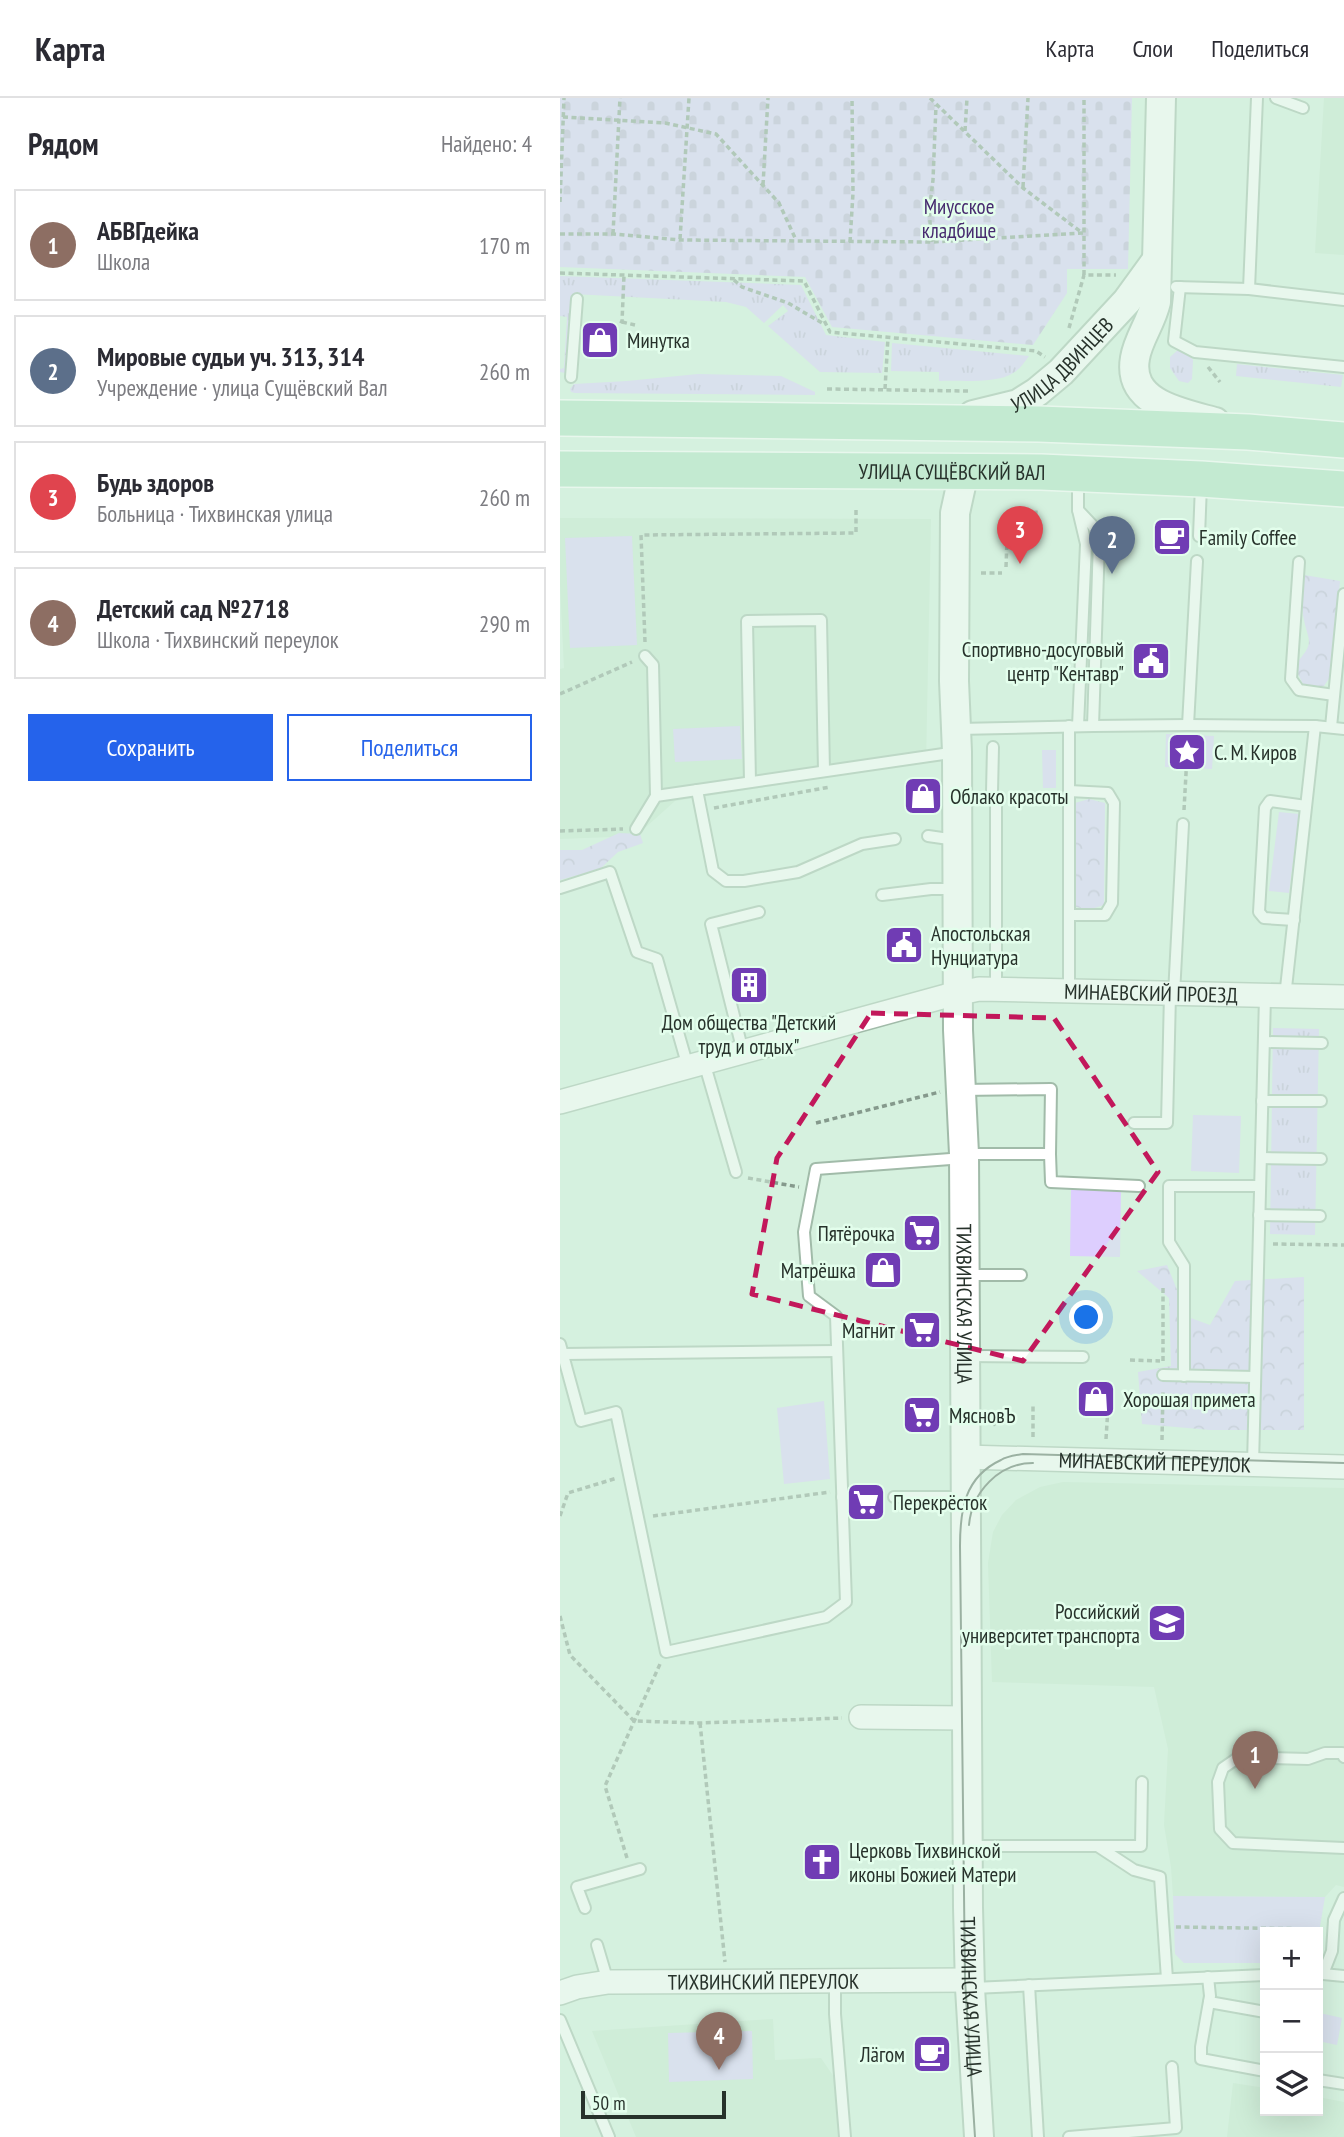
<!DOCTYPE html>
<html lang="ru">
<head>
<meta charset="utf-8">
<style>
  body { margin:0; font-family:"PT Sans Narrow",sans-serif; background:#f7f7f7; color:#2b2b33 }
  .controls { position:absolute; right:21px; bottom:21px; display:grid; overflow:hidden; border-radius:0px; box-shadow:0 7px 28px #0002 }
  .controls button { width:63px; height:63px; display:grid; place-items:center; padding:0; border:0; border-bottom:2px solid #e1e1e2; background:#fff; color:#2b2b33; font:35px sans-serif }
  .scale { position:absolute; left:21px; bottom:18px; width:145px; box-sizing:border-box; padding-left:7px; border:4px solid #27322b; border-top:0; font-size:19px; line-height:24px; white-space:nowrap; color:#27322b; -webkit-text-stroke:5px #e3feec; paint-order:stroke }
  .you { position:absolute; left:527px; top:1220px; width:24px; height:24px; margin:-18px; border:5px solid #fff; border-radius:50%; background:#1a73e8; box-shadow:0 0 0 10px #1a73e833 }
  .badge { display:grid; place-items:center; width:46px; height:46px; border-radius:50%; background:#2563eb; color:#fff; font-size:23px; font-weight:700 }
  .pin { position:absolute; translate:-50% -58px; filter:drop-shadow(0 2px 4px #0008) }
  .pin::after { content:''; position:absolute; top:37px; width:24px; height:21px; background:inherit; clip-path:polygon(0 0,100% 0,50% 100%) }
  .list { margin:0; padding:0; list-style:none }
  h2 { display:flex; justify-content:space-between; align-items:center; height:91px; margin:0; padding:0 28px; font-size:30px }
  h2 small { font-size:23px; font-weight:400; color:#7c7c81 }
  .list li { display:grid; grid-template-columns:46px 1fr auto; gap:21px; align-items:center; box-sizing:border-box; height:112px; margin:0 14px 14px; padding:0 14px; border:2px solid #e1e1e2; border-radius:0px }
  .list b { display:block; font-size:26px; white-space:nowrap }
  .list p { margin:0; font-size:23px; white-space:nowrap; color:#7c7c81 }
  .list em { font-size:23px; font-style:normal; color:#7c7c81 }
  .actions { display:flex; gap:14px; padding:21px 28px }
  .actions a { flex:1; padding:16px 0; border:2px solid #2563eb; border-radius:0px; text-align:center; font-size:24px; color:#2563eb }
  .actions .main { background:#2563eb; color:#fff }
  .icon { flex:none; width:38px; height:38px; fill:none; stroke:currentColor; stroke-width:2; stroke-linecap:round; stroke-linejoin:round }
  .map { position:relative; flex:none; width:784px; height:2039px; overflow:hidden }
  header { display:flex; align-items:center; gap:42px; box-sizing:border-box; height:98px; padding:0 35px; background:#fff; border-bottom:2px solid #e1e1e2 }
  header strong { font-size:33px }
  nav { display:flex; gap:38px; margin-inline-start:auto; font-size:24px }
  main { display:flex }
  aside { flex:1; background:#fff }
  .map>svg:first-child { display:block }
  .built { fill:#c7e8d1 }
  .grass { fill:url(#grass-tufts) }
  .forest { fill:url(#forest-crowns) }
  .cemetery { fill:url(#cemetery-stones) }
  .green { fill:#ddcefe }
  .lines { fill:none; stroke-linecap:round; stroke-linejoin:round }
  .service-casing { stroke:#a1bba9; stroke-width:14 }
  .minor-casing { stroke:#a1bba9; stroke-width:26 }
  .tertiary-casing { stroke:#a1bba9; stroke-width:32 }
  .primary-casing { stroke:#fff; stroke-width:38 }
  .path { stroke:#85998c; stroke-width:3.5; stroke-dasharray:5 3.5; stroke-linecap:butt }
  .service { stroke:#fff; stroke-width:10 }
  .minor { stroke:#fff; stroke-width:23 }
  .tertiary { stroke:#fff; stroke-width:28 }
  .primary { stroke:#aee2c2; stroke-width:35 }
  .tram { stroke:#55645a; stroke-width:2 }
  .marked { fill:none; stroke:#c2185b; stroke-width:5; stroke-dasharray:14 9; stroke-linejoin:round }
  .labels { text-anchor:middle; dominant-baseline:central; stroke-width:5; stroke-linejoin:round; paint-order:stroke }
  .park-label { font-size:21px; fill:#472b6f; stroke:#e3feec }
  .poi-label { font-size:21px; fill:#27322b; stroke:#e3feec; text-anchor:start }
  .street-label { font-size:21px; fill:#27322b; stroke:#e3feec }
</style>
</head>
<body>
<header>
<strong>Карта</strong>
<nav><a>Карта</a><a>Слои</a><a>Поделиться</a></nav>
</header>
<main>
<aside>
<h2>Рядом<small>Найдено: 4</small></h2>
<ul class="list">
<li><span class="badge" style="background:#8d6e63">1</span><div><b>АБВГдейка</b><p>Школа</p></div><em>170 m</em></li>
<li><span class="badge" style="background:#5c6f8a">2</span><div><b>Мировые судьи уч. 313, 314</b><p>Учреждение · улица Сущёвский Вал</p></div><em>260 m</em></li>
<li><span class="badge" style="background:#e0444e">3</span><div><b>Будь здоров</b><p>Больница · Тихвинская улица</p></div><em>260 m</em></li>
<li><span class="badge" style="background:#8d6e63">4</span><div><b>Детский сад №2718</b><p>Школа · Тихвинский переулок</p></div><em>290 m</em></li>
</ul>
<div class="actions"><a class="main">Сохранить</a><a>Поделиться</a></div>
</aside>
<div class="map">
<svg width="784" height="2039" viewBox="0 0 784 2039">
  <defs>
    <pattern id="grass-tufts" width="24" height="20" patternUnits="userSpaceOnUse" patternTransform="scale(1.75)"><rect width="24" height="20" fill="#ddcefe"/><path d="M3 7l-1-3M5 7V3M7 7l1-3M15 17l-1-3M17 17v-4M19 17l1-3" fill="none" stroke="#beb1da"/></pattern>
    <pattern id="forest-crowns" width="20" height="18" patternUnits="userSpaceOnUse" patternTransform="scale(1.75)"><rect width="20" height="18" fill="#ddcefe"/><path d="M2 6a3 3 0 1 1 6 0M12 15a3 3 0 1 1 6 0" fill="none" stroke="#beb1da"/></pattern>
    <pattern id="cemetery-stones" width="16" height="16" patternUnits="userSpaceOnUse" patternTransform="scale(1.75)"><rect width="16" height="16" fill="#ddcefe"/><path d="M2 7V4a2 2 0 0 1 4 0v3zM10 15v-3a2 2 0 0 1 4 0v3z" fill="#beb1da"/></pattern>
  </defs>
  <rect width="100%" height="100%" fill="#d6f1df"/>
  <g class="built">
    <polygon points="764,0 784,0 784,157 755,155"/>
    <polygon points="0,420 371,421 366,664 115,703 76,738 0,741 0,571 4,570 0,486"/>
    <polygon points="503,1384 784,1390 784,1789 776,1787 765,1799 613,1798 611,1769 604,1727 608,1651 594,1589 432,1584 428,1465 433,1434 442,1417 456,1402 480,1389"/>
    <polygon points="213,1921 215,1962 261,1960 276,1982 278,2039 76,2039 32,1933"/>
    <polygon points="673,1985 705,1990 705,2013 758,2013 758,1999 784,2004 784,2039 667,2039"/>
  </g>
  <g class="grass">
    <polygon points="0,178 241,187 266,237 325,244 322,275 260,274 208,228 228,213 223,207 204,225 186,209 166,204 13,196 7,271 5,275 0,274 0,271 4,270 7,219 0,218"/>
    <path d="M 332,245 L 469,258 C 464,265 460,271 453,275 C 438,286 398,282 379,283 L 379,274 L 331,273 Z"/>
    <polygon points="618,252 625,253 633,262 632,281 628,285 619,283 610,270 610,259"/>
    <polygon points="677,266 783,277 781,289 676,278"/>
    <polygon points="138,276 221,278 255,294 255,297 15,295 11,294 10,291 14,286 67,283"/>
    <polygon points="713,930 759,931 755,1137 710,1136"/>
  </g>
  <g class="forest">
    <path d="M 744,477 L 780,483 L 772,576 L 764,588 L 744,588 L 734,568 C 757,542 748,546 743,517 C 741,505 744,490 744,477 Z"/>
    <polygon points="529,701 545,705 544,807 528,812 513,808 515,705"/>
    <polygon points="59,735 80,736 83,745 58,754 40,771 0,782 0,752 22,752"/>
    <polygon points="607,1167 628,1219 650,1227 675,1183 744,1179 744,1332 650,1332 582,1326 578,1274 611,1268 609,1200 577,1173"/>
  </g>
  <polygon class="cemetery" points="0,0 572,0 568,171 507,171 507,195 473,247 272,229 245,179 0,169"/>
  <g class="green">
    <polygon points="72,438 77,547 10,550 5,440"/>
    <polygon points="180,628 182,661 115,664 113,631"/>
    <polygon points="606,636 654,638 652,671 605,669"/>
    <polygon points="482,652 496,652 496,690 483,690"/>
    <polygon points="719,714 739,716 729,795 709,793"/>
    <polygon points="633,1017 681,1018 679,1075 631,1073"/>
    <polygon points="511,1091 561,1091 560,1159 510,1158"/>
    <polygon points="264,1303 270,1381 224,1386 217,1310"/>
    <polygon points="613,1798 765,1799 758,1840 758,1834 705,1834 705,1865 624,1865 615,1856"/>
    <polygon points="760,1915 782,1920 777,1947 758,1943"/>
    <polygon points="192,1933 193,1981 109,1984 108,1935"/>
  </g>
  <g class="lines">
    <g class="service-casing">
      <g id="service">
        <polyline points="716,0 743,10"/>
        <polyline points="616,189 689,191 784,202"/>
        <polyline points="620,189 614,243 635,254 784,269"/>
        <polyline points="689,191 697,0"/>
        <polyline points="11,279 17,201"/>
        <polyline points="518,380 518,412 526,446 518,628"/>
        <polyline points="639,438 641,387"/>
        <polyline points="739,464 731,581 739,592 774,597"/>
        <polyline points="85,558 93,567 96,698"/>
        <polyline points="628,627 637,463"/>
        <polyline points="509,628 509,893"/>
        <polyline points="533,628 628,627 755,628 784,631"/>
        <polyline points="771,629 784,496"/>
        <polyline points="398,631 533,628 539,443 533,428 518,412"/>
        <polyline points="433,649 432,694 436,708 436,891"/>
        <polyline points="190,684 187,523 261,522 264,673"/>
        <polyline points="137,692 153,773 166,783 184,783 238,774 302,746 335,741"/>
        <polyline points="509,693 548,695 554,705 552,805 545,817 509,817"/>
        <polyline points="76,731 96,698 397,654"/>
        <polyline points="368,738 396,742"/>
        <polyline points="0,790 50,774 77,854 97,861 128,969"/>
        <polyline points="322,797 371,791 396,791"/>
        <polyline points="734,822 704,820 699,814 705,710 710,703 746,708"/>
        <polyline points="614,896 623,726"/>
        <polyline points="725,899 755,628"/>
        <polyline points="704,944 762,945"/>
        <polyline points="183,954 151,826 199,814"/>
        <polyline points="144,964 176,1074"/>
        <polyline points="401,992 491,991 490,1056 406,1056"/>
        <polyline points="702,1003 761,1003"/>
        <polyline points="574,1025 607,1025 610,896"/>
        <polyline points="490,1056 491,1084 579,1088"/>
        <polyline points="701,1060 761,1061"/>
        <polyline points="699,1117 760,1118"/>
        <polyline points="407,1177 461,1177"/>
        <polyline points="0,1246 21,1323 56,1314 106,1554 266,1519 286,1504 276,1218 249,1198 244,1134 256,1071 404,1060"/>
        <polyline points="3,1256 277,1253"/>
        <polyline points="407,1258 523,1259"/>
        <polyline points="603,1277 695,1279"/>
        <polyline points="624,1278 624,1168 609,1144 609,1088 700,1088"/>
        <polyline points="693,1366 705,899"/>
        <polyline points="282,1399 298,1399"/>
        <polyline points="334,1399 405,1399"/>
        <polyline points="784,1659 782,1655 765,1655 748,1661 679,1659 663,1670 658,1684 660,1731 673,1745 784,1750"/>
        <polyline points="410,1748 581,1748 582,1684"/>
        <polyline points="539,1749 574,1772 600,1779 607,1881"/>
        <polyline points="25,1810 17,1789 80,1771"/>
        <polyline points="37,1847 48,1884"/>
        <polyline points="758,1876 763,1876 772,1853 774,1822 784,1800"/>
        <polyline points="763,1876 784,1878"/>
        <polyline points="648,1879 650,1898 641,1949 641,1961 705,1973"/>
        <polyline points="275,1883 275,1916 285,2039"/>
        <polyline points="469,1887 478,2039"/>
        <polyline points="413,1890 705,1877"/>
        <polyline points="649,1904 705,1914"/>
        <polyline points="0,1922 49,2039"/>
        <polyline points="758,1982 784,1986"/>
        <polyline points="509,2039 616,2030 612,1969"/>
      </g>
    </g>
    <g class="minor-casing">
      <g id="minor">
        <path id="s1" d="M 0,1004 L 386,898 L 419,891 L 784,899"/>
        <path id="s2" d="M 404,1359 L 784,1369"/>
        <polyline points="301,1619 406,1620"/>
        <path id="s3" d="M 0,1895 L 17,1889 L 48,1884 L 409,1882"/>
      </g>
    </g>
    <g class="tertiary-casing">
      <g id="tertiary">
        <path d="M 601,0 L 596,204 C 591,225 578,241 575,260 C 567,306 622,315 655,324"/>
        <path id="s4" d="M 413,317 L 458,306 L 477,294 L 501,274 L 567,203 L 596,163"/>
        <path id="s5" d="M 404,374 L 395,415 L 394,583 L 397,654 L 398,932 L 404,1056 L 408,1809 L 410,1890 L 419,2039"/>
      </g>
    </g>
    <g class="primary-casing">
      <g id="primary">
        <polyline points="0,320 479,326 688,334 784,342"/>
        <path id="s6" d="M 0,371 L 481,374 L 641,381 L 784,391"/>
      </g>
    </g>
    <g class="path">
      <polyline points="370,0 463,90 521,134"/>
      <polyline points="3,19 105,25 156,36 219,105 236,142"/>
      <polyline points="405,33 407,0"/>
      <polyline points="203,87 208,0"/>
      <polyline points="463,89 468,0"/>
      <polyline points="0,104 4,0"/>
      <polyline points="0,136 53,136 120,142 372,144 523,135"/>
      <polyline points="53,136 60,0"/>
      <polyline points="120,141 129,0"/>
      <polyline points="290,144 293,95 292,0"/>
      <polyline points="372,144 369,114 373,82 376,7"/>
      <polyline points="0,175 244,183 270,234 476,253 485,259"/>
      <polyline points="524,177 524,0"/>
      <polyline points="174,182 182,189 228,205 264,226"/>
      <polyline points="60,223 62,224 64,177"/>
      <polyline points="62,224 75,227"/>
      <polyline points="509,230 524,177 556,177"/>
      <polyline points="648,269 660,284"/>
      <polyline points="267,291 408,293"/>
      <polyline points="325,291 328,239"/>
      <polyline points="475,443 476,411"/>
      <polyline points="446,469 447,442 475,443 475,446"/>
      <polyline points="421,475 442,475"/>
      <polyline points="85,544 81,437 296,435 296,412"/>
      <polyline points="0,596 72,564"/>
      <polyline points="154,710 270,689"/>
      <polyline points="624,712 628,639"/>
      <polyline points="0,733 63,731"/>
      <polyline points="256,1025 380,994"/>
      <polyline points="188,1080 239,1089"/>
      <polyline points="713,1146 784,1147"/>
      <polyline points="570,1262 600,1263"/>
      <polyline points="603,1263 603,1189"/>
      <polyline points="433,1327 439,1323"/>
      <polyline points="473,1339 473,1306"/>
      <polyline points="546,1341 548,1309"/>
      <polyline points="602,1342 603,1292"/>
      <polyline points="0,1418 8,1395 57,1380"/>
      <polyline points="93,1418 270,1394"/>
      <polyline points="0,1518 10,1557 74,1623 140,1625 282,1620"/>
      <polyline points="140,1625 165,1864"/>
      <polyline points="67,1760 45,1688 100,1566"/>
      <polyline points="616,1829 759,1831"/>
    </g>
    <use href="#service" class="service"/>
    <use href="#minor" class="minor"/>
    <use href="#tertiary" class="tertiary"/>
    <use href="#primary" class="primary"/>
    <g class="tram">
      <path d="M 409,1427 C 412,1394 439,1365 473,1365"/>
      <path d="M 415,2039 L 405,1882 L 400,1448 C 400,1413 404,1379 441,1362 C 447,1358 456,1357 463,1356 L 784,1365"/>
    </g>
  </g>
  <path d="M0 0H784V2039H0ZM 311,915 L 494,920 L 598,1074 L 463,1263 L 192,1196 L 217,1060 Z" fill="#d6f1df" fill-opacity=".55" fill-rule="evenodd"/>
  <path class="marked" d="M 311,915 L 494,920 L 598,1074 L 463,1263 L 192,1196 L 217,1060 Z"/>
  <defs>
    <g id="shop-square" transform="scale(2.0125)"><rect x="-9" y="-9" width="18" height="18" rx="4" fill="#703cb4" stroke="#e3feec"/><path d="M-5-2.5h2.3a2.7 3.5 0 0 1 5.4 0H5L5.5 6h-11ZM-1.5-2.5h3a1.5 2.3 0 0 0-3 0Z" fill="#fff"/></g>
    <g id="cafe-square" transform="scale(2.0125)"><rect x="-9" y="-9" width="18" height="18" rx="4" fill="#703cb4" stroke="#e3feec"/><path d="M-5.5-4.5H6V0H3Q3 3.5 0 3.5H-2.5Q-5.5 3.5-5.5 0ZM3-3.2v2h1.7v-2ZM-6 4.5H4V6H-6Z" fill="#fff"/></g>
    <g id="civic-square" transform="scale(2.0125)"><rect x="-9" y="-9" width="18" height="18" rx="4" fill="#703cb4" stroke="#e3feec"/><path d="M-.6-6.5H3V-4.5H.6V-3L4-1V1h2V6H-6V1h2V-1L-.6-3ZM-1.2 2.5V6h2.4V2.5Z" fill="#fff"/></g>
    <g id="sight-square" transform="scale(2.0125)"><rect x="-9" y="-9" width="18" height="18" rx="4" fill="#703cb4" stroke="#e3feec"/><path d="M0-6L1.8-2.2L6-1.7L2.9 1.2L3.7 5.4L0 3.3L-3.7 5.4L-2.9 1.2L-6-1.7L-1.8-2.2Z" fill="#fff"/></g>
    <g id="building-square" transform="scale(2.0125)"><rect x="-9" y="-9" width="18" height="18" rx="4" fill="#703cb4" stroke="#e3feec"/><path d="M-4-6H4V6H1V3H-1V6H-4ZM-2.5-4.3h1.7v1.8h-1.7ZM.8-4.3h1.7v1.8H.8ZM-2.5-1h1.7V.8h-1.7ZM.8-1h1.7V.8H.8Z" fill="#fff"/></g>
    <g id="supermarket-square" transform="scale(2.0125)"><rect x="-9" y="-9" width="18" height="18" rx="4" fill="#703cb4" stroke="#e3feec"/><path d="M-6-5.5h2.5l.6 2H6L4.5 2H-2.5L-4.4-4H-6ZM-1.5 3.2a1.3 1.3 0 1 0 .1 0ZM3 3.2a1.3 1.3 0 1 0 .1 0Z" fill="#fff"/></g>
    <g id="university-square" transform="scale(2.0125)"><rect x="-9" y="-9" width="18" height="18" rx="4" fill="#703cb4" stroke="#e3feec"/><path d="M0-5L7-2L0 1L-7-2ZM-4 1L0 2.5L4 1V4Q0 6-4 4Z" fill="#fff"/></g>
    <g id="church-square" transform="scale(2.0125)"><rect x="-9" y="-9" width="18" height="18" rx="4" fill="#703cb4" stroke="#e3feec"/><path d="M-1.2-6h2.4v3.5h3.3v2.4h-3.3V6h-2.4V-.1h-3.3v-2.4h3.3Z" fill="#fff"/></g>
  </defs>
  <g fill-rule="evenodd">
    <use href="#shop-square" x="40" y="242"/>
    <use href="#cafe-square" x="612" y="439"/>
    <use href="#civic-square" x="591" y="563"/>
    <use href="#sight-square" x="627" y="654"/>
    <use href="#shop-square" x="363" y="698"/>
    <use href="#civic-square" x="344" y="847"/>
    <use href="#building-square" x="189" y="887"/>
    <use href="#supermarket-square" x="362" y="1135"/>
    <use href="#shop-square" x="323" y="1172"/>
    <use href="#supermarket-square" x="362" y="1232"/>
    <use href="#shop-square" x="536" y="1301"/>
    <use href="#supermarket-square" x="362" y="1317"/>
    <use href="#supermarket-square" x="306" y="1404"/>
    <use href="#university-square" x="607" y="1525"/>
    <use href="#church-square" x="262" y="1764"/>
    <use href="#cafe-square" x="372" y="1956"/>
  </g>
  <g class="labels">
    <g class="park-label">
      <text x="399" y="108">Миусское<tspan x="399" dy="24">кладбище</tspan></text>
    </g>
    <g class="poi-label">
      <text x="67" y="242">Минутка</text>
      <text x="639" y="439">Family Coffee</text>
      <text x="564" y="551" text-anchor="end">Спортивно-досуговый<tspan x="564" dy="24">центр "Кентавр"</tspan></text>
      <text x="654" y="654">С. М. Киров</text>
      <text x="390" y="698">Облако красоты</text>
      <text x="371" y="835">Апостольская<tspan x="371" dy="24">Нунциатура</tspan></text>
      <text x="189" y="924" text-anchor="middle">Дом общества "Детский<tspan x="189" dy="24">труд и отдых"</tspan></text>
      <text x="335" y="1135" text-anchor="end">Пятёрочка</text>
      <text x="296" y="1172" text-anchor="end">Матрёшка</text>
      <text x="335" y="1232" text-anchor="end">Магнит</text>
      <text x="563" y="1301">Хорошая примета</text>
      <text x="389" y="1317">МясновЪ</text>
      <text x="333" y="1404">Перекрёсток</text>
      <text x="580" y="1513" text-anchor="end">Российский<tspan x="580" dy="24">университет транспорта</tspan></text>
      <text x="289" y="1752">Церковь Тихвинской<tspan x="289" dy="24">иконы Божией Матери</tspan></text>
      <text x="345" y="1956" text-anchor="end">Лäгом</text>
    </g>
    <g class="street-label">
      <text stroke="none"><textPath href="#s4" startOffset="105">УЛИЦА ДВИНЦЕВ</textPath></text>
      <text stroke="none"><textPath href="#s6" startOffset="392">УЛИЦА СУЩЁВСКИЙ ВАЛ</textPath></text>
      <text stroke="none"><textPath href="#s1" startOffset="606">МИНАЕВСКИЙ ПРОЕЗД</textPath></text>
      <text stroke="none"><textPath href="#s5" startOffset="833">ТИХВИНСКАЯ УЛИЦА</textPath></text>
      <text stroke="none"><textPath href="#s2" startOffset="191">МИНАЕВСКИЙ ПЕРЕУЛОК</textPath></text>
      <text stroke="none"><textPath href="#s3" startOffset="205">ТИХВИНСКИЙ ПЕРЕУЛОК</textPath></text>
      <text stroke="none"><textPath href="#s5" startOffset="1526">ТИХВИНСКАЯ УЛИЦА</textPath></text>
    </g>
  </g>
</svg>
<div class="controls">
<button>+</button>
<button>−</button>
<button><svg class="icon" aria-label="layers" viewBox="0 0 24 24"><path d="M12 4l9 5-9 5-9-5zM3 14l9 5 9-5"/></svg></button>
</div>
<div class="scale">50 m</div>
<div class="you"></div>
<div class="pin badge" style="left:695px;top:1691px;background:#8d6e63">1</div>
<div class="pin badge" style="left:552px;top:476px;background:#5c6f8a">2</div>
<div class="pin badge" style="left:460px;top:466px;background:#e0444e">3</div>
<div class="pin badge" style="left:159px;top:1972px;background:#8d6e63">4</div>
</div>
</main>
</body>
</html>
